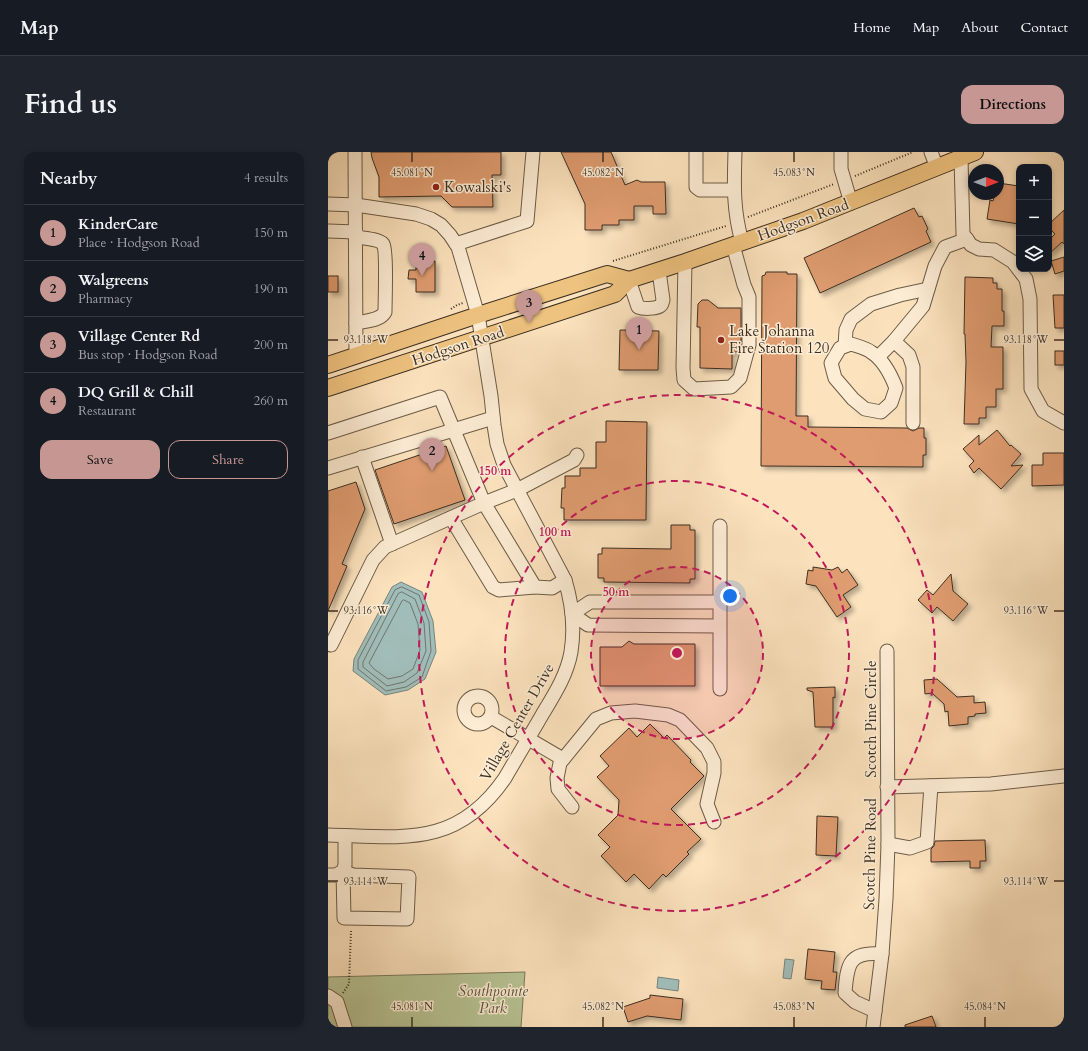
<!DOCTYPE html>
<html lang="en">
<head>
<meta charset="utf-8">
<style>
  body { margin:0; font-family:Cardo,serif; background:#20242c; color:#f1f3f6 }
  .controls { position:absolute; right:12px; top:12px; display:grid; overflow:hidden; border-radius:8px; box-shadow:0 2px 6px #0003 }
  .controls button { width:36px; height:36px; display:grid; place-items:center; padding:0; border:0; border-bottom:1px solid #363941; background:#171b24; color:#f1f3f6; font:20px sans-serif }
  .compass { position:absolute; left:640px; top:12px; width:36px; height:36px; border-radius:50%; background:#171b24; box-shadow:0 2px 6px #0003; rotate:90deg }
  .you { position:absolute; left:402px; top:444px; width:14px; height:14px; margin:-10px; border:3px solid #fff; border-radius:50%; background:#1a73e8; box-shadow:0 0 0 6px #1a73e833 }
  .badge { display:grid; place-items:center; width:26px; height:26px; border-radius:50%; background:#c59692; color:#111; font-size:13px; font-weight:700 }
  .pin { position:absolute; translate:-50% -33px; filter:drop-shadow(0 1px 2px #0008) }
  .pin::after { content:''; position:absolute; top:21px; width:14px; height:12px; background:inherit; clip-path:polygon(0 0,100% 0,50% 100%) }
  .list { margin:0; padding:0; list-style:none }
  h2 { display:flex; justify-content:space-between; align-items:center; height:52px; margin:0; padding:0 16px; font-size:17px }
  h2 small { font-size:13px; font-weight:400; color:#9ea1a6 }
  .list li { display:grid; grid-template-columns:26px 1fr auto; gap:12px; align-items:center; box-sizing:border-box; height:56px; padding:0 16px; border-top:1px solid #363941 }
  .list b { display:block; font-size:15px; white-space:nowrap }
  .list p { margin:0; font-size:13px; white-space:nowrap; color:#9ea1a6 }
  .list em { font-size:13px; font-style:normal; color:#9ea1a6 }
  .actions { display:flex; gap:8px; padding:12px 16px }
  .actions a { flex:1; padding:9px 0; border:1px solid #c59692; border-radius:12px; text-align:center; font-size:14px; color:#c59692 }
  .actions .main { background:#c59692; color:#111 }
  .icon { flex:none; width:22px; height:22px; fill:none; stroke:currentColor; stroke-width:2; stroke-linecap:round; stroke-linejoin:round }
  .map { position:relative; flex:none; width:736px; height:875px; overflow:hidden; border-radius:12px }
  header { display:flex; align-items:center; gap:24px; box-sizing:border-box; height:56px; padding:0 20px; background:#171b24; border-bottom:1px solid #363941 }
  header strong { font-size:19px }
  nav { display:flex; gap:22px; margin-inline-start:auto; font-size:14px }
  .intro { display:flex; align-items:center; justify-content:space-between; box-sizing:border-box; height:96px; padding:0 24px }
  h1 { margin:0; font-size:28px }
  .button { padding:10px 18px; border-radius:12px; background:#c59692; color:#111; font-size:14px; font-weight:700 }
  main { display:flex; gap:24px; padding:0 24px }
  aside { flex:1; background:#171b24; border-radius:12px; box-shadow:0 2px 6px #0003 }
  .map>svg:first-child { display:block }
  .green { fill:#b8c596; stroke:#7a7a5c }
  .water { fill:#a1bdb9; stroke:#79847c }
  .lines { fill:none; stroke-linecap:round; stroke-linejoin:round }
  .shore { stroke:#6e766d; stroke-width:1 }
  .building { fill:#df9c70; stroke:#3c2f21; filter:url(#shadow) }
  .minor-casing { stroke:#6c5c48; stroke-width:15 }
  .major-casing { stroke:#3c2f21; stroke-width:18 }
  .path { stroke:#3c2f21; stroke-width:2; stroke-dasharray:1 2; stroke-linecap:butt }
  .minor { stroke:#fdedd5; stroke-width:13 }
  .major { stroke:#eec27f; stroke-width:16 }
  .ticks { fill:none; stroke:#3c2f21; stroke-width:1.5 }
  .ring { fill:none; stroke:#c2185b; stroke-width:2; stroke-dasharray:7 5 }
  .poi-dot { fill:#8f2418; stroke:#fdedd5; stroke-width:1.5 }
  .labels { text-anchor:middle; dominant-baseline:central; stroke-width:3; stroke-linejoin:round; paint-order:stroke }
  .poi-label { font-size:15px; fill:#3c2f21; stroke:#fdedd5; text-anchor:start }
  .street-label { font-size:15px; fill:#3c2f21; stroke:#fdedd5 }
  .park-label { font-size:15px; font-style:italic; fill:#5b543e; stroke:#fdedd5 }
  .ticks-label { font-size:10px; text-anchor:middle; fill:#3c2f21; stroke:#fdedd5; stroke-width:3; stroke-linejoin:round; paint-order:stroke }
  .centre { fill:#c2185b; stroke:#fdedd5; stroke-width:2 }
  .ring-label { font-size:12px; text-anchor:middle; font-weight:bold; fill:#c2185b; stroke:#fdedd5; stroke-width:3; stroke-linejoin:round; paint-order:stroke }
</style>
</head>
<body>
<header>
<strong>Map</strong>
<nav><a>Home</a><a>Map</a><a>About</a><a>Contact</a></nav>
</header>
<div class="intro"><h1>Find us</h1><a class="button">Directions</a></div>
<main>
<aside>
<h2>Nearby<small>4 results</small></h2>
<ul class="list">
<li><span class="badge">1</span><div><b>KinderCare</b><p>Place · Hodgson Road</p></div><em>150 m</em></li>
<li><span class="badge">2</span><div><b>Walgreens</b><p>Pharmacy</p></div><em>190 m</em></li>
<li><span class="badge">3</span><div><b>Village Center Rd</b><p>Bus stop · Hodgson Road</p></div><em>200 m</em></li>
<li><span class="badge">4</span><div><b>DQ Grill &amp; Chill</b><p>Restaurant</p></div><em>260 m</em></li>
</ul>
<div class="actions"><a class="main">Save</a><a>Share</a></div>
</aside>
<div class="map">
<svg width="736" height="875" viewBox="0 0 736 875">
  <defs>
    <filter id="shadow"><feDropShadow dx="3.5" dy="3.5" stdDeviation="2" flood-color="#0004"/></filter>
  </defs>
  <rect width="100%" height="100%" fill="#fce3be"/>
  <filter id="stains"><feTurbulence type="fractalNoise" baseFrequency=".005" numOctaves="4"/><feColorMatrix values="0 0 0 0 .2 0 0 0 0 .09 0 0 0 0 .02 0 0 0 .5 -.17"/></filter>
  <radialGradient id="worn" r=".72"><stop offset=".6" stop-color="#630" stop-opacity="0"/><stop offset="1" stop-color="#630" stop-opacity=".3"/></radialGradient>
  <polygon class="green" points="197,820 193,875 0,875 0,825"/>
  <g class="water">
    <polygon points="73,430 94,440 105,469 108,500 97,527 80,538 57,543 25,519 26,507 64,435"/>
    <polygon points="457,807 466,808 463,827 455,826"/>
    <polygon points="330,825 351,828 350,839 329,836"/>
  </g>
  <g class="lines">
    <g class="shore">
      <polygon points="74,435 91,443 101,470 103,499 94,525 78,535 58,539 30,517 30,508 67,438"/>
      <polygon points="74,440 87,447 96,471 98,499 89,521 76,530 59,534 35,515 35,510 70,442"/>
      <polygon points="76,448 82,451 90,472 92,498 85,517 74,524 60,527 46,517 41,511 74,449"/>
    </g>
  </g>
  <g class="building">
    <polygon points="43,0 173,0 173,23 164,23 165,55 124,55 113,44 51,45 51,25 44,6"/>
    <polygon points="233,0 283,0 297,33 309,28 313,30 337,30 338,62 325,62 325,54 306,54 306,68 291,68 291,73 274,73 274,78 257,78 257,52"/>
    <polygon points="670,31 691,34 691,72 659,67 662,48 665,49 667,42 670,42"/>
    <polygon points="586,56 591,65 594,64 600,77 598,79 603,90 492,141 476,106"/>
    <polygon points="736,58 736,92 734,90 721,102 721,88 727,82 721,76 721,72"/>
    <polygon points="736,105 736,119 727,122 723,109"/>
    <polygon points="88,109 107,109 107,140 88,140 88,127 80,127 81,118 88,118"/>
    <polygon points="438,120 459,120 459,122 469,122 468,264 480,264 480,275 579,276 585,279 591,276 596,276 596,286 598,286 598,303 595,303 595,315 433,314 434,124 437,123"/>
    <rect x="0" y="124" width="10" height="16"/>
    <polygon points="637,125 665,126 665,131 669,131 669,137 674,137 674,159 676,159 676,174 664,174 663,195 675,195 675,237 668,237 668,255 658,255 658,266 651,266 651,272 636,272 638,210 637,182 636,182"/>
    <polygon points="725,143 736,143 736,176 727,176"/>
    <polygon points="374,148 380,148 390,156 413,156 413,192 411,200 404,200 404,217 372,216 372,175 369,175 370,152"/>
    <polygon points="292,178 331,179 330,218 291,218"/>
    <rect x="727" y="199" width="9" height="14"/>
    <polygon points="278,269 319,270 318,368 236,368 236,356 233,356 234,336 237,336 237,324 252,324 252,316 268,316 268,290 278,290"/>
    <polygon points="669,278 682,294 683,293 693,302 683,314 695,313 673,337 651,316 646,321 641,314 646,309 635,297 651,283 651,293"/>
    <polygon points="118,294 137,348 66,372 47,318"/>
    <polygon points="715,301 736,301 736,333 704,334 704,313 715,313"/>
    <polygon points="28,330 37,357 14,412 19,414 0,459 0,339"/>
    <polygon points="343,373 362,373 362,378 367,378 367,427 362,427 362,431 276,430 276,426 270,426 270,402 274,402 274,396 343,397"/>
    <polygon points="485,415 504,418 510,415 514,421 519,417 530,433 515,443 523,455 509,465 488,434 478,432 480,418 485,419"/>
    <polygon points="623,422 625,439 640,452 625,469 609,455 604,461 590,448 599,438 605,443"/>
    <polygon points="301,489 306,492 367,492 367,534 272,534 272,495 294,495"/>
    <polygon points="609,527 629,545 646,544 646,551 657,550 658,561 647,562 647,564 640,565 640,572 621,574 620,559 617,560 616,552 604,541 597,542 596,528"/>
    <polygon points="507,535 507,546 505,545 505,575 487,575 485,540 479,538 479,536"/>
    <polygon points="322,572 336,586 339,583 363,608 362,610 376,624 343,657 373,687 359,700 361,702 338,725 335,722 321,737 306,722 298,730 273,704 282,695 270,683 290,663 291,648 269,625 281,614 272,604 301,576 309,585"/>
    <polygon points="489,664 510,665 508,704 488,703"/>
    <polygon points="657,688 658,709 652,709 652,716 642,716 642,709 603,710 603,697 606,694 607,689"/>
    <polygon points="480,797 507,800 505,820 509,820 507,838 493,837 494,829 477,827"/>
    <polygon points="322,843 355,847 353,868 319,864 300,870 295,855 322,846"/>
    <polygon points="604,864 608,875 577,875 577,873"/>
  </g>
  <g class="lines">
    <g class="minor-casing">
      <g id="minor">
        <polyline points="27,0 28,203"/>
        <polyline points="368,0 368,35 372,38 406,38"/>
        <path d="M 407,0 C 406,33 405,58 414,90"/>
        <polyline points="513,0 513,17 523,51"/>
        <polyline points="603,0 609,16"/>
        <polyline points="633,6 635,82 643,93 651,97 666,98 685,110 698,127 702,147 703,237 715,259 736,271"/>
        <path d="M 0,52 L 28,53 L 88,62 L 103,67 L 113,73 L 122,83 L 130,95 L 150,163 L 163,244 L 166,273 L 169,292 L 176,313 L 237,428 C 244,451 247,475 243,500 C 239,523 226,543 214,563 C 202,584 189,605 177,626 C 129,696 75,685 0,683"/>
        <polyline points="0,79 28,80"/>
        <path d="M 28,85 C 34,86 51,87 55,92 C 59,98 57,150 57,160 C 52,169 37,169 28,171"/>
        <polyline points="128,92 199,69 205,0"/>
        <polyline points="357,110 355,216 356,228 366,237 403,235 412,226 421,193 421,145 416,133 405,93"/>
        <path d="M 301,128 L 310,155 C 315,157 327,157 332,154 C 334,153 334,151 335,148 L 331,119"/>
        <polyline points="566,189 581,203 585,215 585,271"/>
        <path d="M 523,192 C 529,194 538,196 543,200 C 556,208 563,223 568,236 L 563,251 L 553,260 L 537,257 L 525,247 L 507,226 L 503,211 L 512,196 Z"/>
        <polyline points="517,194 518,178 523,167 543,152 572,143 600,137"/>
        <polyline points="550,205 566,189 595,154 607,114 617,95 639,87"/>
        <polyline points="0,281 112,245 156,351 207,435 224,436 237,428"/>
        <polyline points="34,305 64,392"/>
        <polyline points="0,316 165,266"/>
        <polyline points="123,366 165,435 171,438 207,435"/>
        <polyline points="392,374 392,537"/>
        <polyline points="391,474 260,473 244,462 262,450 392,450"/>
        <polyline points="3,493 45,408 57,395 156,351 189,338 246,308 249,303"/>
        <circle cx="150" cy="558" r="14"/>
        <polyline points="163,565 235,607"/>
        <polyline points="559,635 663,632 736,624"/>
        <polyline points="244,655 230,637 229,626 232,611 268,567 283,561 307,559 340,563 352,568 379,596 386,610 386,621 379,652 386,670"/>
        <polyline points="560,692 582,696 599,690 603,634"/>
        <polygon points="15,719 25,723 81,725 79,767 16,766"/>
        <polyline points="0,723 8,723 15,719 17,713 17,684"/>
        <polyline points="0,844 9,850 17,875"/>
        <path d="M 547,859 L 527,850 L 517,841 C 519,812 521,799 554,802"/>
        <polyline points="545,875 554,802 558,747 560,692 559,499"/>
      </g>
    </g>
    <g class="major-casing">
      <g id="major">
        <polyline points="0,213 150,163 279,122 301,128"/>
        <polyline points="0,236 287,142 301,128 357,110 475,69 647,0"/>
      </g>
    </g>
    <g class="path">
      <polyline points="527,24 585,0"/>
      <polyline points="420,65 506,32"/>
      <polyline points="285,109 398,74"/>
      <polyline points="123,157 129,153 135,151"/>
      <polyline points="15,841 21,832 23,779"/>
    </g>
    <use href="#minor" class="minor"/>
    <use href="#major" class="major"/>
  </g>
  <path class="ticks" d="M 84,0 L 84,10M 275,0 L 275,10M 466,0 L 466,10M 0,188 L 10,188M 726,188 L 736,188M 0,459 L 10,459M 726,459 L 736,459M 0,729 L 10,729M 726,729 L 736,729M 84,865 L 84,875M 275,865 L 275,875M 466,865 L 466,875M 657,865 L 657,875"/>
  <circle cx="349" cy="501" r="86" fill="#c2185b" fill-opacity=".12"/>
  <g class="ring">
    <circle cx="349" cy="501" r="86"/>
    <circle cx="349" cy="501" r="172"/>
    <circle cx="349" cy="501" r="258"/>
  </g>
  <g class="poi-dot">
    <circle cx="108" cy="35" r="4"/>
    <circle cx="393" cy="188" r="4"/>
  </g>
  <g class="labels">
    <g class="poi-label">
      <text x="116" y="35">Kowalski's</text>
      <text x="401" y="179">Lake Johanna<tspan x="401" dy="17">Fire Station 120</tspan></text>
    </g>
    <g class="street-label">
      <text transform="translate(475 68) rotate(-20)">Hodgson Road</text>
      <text transform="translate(130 194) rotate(-18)">Hodgson Road</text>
      <text transform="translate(543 567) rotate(-90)">Scotch Pine Circle</text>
      <text transform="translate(189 570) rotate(-60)">Village Center Drive</text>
      <text transform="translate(542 702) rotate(-89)">Scotch Pine Road</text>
    </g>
    <g class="park-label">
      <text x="165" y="839">Southpointe<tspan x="165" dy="17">Park</tspan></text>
    </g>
  </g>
  <g class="ticks-label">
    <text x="84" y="24">45.081°N</text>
    <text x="275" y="24">45.082°N</text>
    <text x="466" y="24">45.083°N</text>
    <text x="698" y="191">93.118°W</text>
    <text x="38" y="191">93.118°W</text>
    <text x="698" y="462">93.116°W</text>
    <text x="38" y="462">93.116°W</text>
    <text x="698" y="733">93.114°W</text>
    <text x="38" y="733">93.114°W</text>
    <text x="84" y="858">45.081°N</text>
    <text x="275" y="858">45.082°N</text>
    <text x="466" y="858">45.083°N</text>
    <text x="657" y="858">45.084°N</text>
  </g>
  <circle cx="349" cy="501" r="6" class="centre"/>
  <g class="ring-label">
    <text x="167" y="323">150 m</text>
    <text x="227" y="384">100 m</text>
    <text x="288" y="444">50 m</text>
  </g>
  <rect width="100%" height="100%" filter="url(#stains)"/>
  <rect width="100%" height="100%" fill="url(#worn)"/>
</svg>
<div class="controls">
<button>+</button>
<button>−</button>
<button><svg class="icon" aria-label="layers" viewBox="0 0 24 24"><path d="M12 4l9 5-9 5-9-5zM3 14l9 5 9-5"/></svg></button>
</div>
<svg class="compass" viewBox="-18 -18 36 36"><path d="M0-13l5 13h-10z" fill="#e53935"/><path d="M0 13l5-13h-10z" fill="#9ea1a6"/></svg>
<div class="you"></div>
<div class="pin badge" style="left:311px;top:198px">1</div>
<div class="pin badge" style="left:104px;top:319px">2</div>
<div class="pin badge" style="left:201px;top:171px">3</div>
<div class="pin badge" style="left:94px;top:124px">4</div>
</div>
</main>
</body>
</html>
